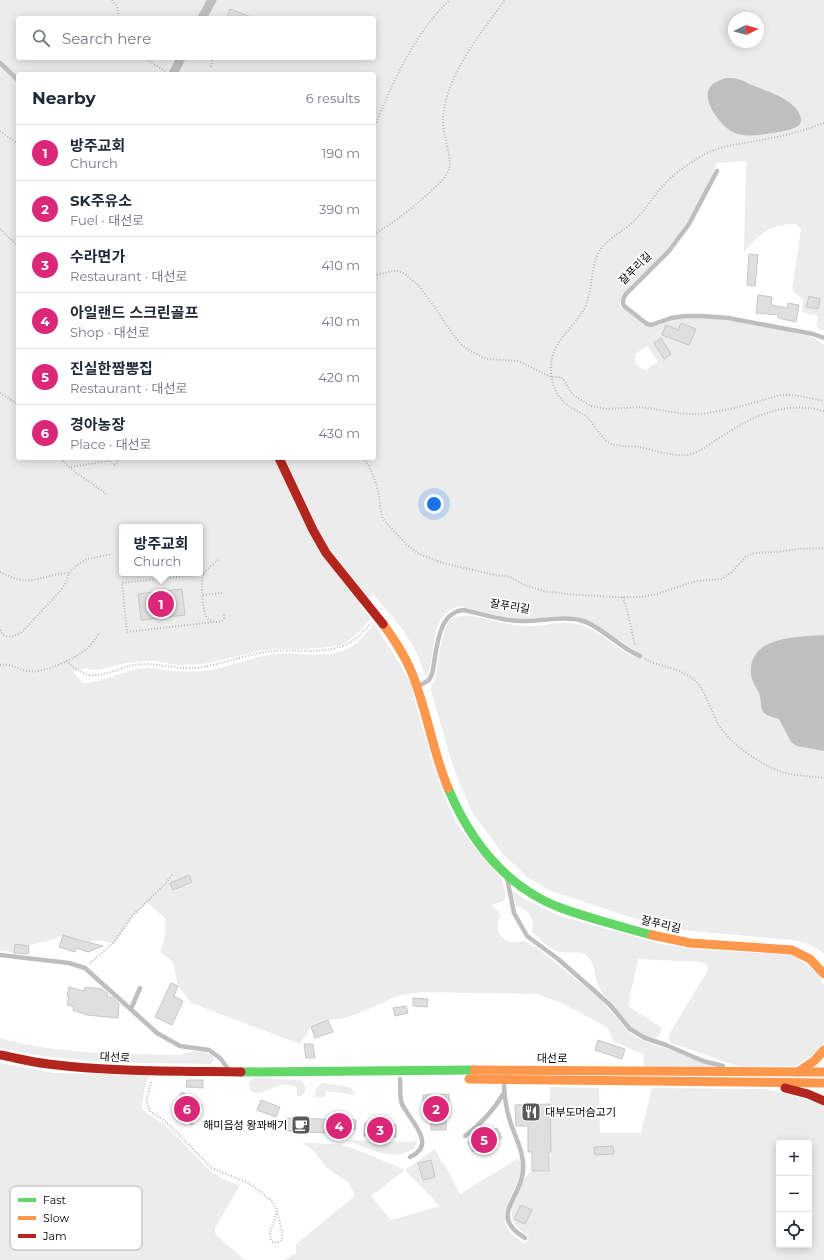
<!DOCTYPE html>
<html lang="en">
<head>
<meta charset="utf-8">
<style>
  body { margin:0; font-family:Montserrat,"Noto Sans KR",sans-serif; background:#f2f2f3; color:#1f2937 }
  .controls { position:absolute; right:12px; bottom:12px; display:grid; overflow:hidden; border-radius:4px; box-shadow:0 2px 10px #0003 }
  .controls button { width:36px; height:36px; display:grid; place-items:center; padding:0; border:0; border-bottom:1px solid #e0e1e3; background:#fff; color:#1f2937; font:20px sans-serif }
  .compass { position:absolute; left:728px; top:12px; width:36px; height:36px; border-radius:50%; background:#fff; box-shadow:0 2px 10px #0003; rotate:84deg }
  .you { position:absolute; left:434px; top:504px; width:14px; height:14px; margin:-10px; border:3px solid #fff; border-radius:50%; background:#1a73e8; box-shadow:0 0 0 6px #1a73e833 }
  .badge { display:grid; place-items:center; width:26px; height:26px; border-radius:50%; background:#db2777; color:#fff; font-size:13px; font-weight:700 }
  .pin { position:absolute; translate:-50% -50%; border:2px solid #fff; box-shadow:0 1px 4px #0006 }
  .popup { position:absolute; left:119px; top:524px; width:84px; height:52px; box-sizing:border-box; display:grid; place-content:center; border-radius:4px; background:#fff; filter:drop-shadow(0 1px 3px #0005); font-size:13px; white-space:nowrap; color:#747a83 }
  .popup b { font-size:15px; color:#1f2937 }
  .popup::after { content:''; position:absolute; left:50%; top:100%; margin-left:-8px; border:8px solid transparent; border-top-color:#fff }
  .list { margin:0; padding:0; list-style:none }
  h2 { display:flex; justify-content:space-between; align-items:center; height:52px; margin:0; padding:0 16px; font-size:17px }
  h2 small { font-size:13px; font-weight:400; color:#747a83 }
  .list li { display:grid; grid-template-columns:26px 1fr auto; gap:12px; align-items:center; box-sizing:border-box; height:56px; padding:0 16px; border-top:1px solid #e0e1e3 }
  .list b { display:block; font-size:15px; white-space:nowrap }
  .list p { margin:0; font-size:13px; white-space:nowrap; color:#747a83 }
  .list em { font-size:13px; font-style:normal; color:#747a83 }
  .icon { flex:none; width:22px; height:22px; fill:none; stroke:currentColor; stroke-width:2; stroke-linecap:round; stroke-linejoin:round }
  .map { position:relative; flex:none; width:824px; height:1260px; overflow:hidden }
  .search { position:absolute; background:#fff; box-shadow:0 2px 10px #0003; left:16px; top:16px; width:360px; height:44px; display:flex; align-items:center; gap:10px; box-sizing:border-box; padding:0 14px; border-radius:4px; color:#747a83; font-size:15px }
  .panel { position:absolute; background:#fff; box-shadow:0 2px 10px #0003; left:16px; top:72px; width:360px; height:388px; border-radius:4px }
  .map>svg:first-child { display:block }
  .green { fill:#ececec; fill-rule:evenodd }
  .water { fill:#bfbfbf }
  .building { fill:#dfdfdf; stroke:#c7c7c7 }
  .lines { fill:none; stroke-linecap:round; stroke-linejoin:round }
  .path { stroke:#b9b9b9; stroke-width:2; stroke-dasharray:1 2; stroke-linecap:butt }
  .lane { stroke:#bebebe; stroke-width:4.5 }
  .street { stroke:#bebebe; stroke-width:9 }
  .fast { stroke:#63d668; stroke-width:9 }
  .slow { stroke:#ff974d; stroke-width:9 }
  .jam { stroke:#b3261e; stroke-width:9 }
  .labels { text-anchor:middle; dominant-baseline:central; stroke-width:3.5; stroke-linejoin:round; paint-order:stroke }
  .street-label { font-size:11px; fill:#000; stroke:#fff }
  .poi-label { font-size:11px; fill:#000; stroke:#fff; text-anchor:start }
  .key { fill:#fff; stroke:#b2b2b2; stroke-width:1 }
  .key-label { font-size:11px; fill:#000 }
</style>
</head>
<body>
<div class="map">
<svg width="824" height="1260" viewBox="0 0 824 1260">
  <rect width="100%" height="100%" fill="#fff"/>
  <g class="green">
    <path d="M 0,0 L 824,0 L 824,330 L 820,329 L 816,324 L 818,316 L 802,312 L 803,300 L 792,290 L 801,229 L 796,224 C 768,224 762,233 744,252 L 746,161 L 717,163 C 703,197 684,231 660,258 C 648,271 627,285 620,301 L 620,306 L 647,327 C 657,327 664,322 674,319 C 678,318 684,318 689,318 C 730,317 773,329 813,337 L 824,345 L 824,953 L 808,944 L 793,940 L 682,930 L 645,922 L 548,890 L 527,877 L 503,854 L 472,812 L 461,787 L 451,760 L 431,690 L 431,685 L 435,681 C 437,669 442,627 450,620 C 464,609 492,622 509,624 C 514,625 521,626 527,626 C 546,627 564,618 584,626 C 603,633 618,651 638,658 L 633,649 L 585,619 L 557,616 L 526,619 L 504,617 L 460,606 C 426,615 439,654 426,677 C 421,666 418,654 411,643 C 401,625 386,610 373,594 L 359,605 L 371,618 L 359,632 L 348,641 L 338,646 L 305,649 L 276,649 L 259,651 L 204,664 L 177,665 L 156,661 L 145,661 L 121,664 L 98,670 L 92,670 L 87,668 L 73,672 L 83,683 C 106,683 125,668 148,668 C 156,668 164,670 172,671 C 185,672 198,672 211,670 C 234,666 256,655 279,654 C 301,653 324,658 345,650 C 358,645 366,633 374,623 L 398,661 L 410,683 L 433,765 L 447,803 L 457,824 L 471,843 L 500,877 L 503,883 L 506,897 L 503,901 L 492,905 L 501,914 C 491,931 504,947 523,941 L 536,947 L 598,997 L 631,1034 L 641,1040 L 671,1050 L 714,1067 L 644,1067 L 643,1054 L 614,1042 L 607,1027 L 559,1002 L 538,994 L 421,992 L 397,996 L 364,1011 L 344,1018 L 328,1020 L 311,1027 L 300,1044 L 191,1003 L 178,986 L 173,962 L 160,952 L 164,941 L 166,919 L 147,903 L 133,917 L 114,944 L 100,940 L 88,942 L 63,935 L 49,941 L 40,942 L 29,946 L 15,944 L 14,953 L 0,950 ZM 18,18 L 374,18 L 374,58 L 18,58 ZM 734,18 L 758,18 L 758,42 L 734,42 ZM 18,74 L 374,74 L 374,458 L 18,458 ZM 647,346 L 658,362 L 646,370 C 637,368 634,363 635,354 ZM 122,527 L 200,527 L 200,573 L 122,573 Z"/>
    <path d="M 512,890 L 524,899 L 560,916 L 661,944 L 692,949 L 793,955 L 816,972 L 824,985 L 824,1044 L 822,1048 L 796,1066 L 740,1067 L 671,1043 L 669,1038 L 670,1033 L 708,970 L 706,964 L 700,962 L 638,959 L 628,1006 L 662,1028 L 659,1036 L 655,1038 C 650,1037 645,1036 640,1034 C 631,1029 603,995 598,985 C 595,977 595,963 588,957 C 580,949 566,955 556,951 C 547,947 539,938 532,932 C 535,919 529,909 516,906 Z"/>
    <path d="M 0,1038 C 58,1055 120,1053 180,1055 C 189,1051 202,1049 212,1055 L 214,1059 L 213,1062 L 211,1064 C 140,1063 69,1064 0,1048 Z"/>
    <polygon points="0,1063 54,1073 149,1075 144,1090 142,1109 148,1114 164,1124 211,1172 227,1181 240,1185 215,1228 215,1231 216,1235 245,1260 0,1260"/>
    <path d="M 254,1078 L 301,1080 L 305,1086 L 305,1092 L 301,1096 L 297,1096 L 297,1088 C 283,1078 267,1094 254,1093 C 248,1090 247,1081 254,1078 Z"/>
    <polygon points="322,1083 350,1087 353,1091 354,1095 326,1091 325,1097 314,1097 317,1087"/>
    <path d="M 550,1087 L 599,1088 L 600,1133 L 641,1133 L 652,1088 L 765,1089 L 793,1095 L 824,1106 L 824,1260 L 284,1260 L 296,1253 L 296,1244 L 355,1196 L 349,1183 L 327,1168 L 314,1151 L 302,1143 L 339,1144 L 355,1149 L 405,1170 L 435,1149 L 443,1164 L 446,1167 L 460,1194 L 519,1158 L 522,1168 L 521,1173 C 511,1203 487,1222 526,1244 L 529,1236 C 516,1228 509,1222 512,1206 L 523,1181 L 529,1173 L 532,1171 L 549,1171 L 551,1152 ZM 779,1143 L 809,1143 L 809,1245 L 779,1245 ZM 405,1170 L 440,1206 L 391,1220 L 371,1196 Z"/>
    <path d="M 416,1137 L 417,1142 L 414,1149 C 392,1162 368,1149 347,1140 L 412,1142 L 415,1141 Z"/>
  </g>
  <g class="water">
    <path d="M 726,78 C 731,78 736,78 741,80 C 745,81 748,84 752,85 C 768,92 796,99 801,118 C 801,121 801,124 798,126 C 791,130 780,132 772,133 C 761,135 743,138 733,132 C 721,126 701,101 710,87 C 714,82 720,80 726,78 Z"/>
    <path d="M 824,635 L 824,751 L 797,746 L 791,742 L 779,719 C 756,713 764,711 759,693 C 756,686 751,681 751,673 C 748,636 799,637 824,635 Z"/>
  </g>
  <g class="building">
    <polygon points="230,9 251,17 251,18 227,18"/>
    <polygon points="749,254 758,255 755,286 747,285"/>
    <polygon points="758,295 772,297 771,305 787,308 788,303 799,305 796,322 778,318 778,315 756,313"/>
    <polygon points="809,296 820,299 818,309 806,307"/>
    <polygon points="681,323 696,329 689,345 662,335 666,325 678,330"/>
    <polygon points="661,338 671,354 664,359 654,343"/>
    <polygon points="182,589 185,615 141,620 138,594"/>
    <polygon points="189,875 192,882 173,890 170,883"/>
    <polygon points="63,935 79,940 103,946 88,952 76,948 75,952 59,947"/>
    <polygon points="15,944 29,946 28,954 14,953"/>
    <polygon points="171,983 178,986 174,996 183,1001 172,1025 155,1017"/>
    <polygon points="69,987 84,991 85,987 102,989 108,994 107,997 112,997 119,1004 118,1018 87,1015 73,1010 74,1007 67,1005 69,997 67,997"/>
    <polygon points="413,998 428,999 427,1007 413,1006"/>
    <polygon points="406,1006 408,1013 395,1016 393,1008"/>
    <polygon points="328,1020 333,1032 315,1038 311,1027"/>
    <polygon points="598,1040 625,1049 622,1059 595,1050"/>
    <polygon points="304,1044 313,1044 315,1058 306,1058"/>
    <polygon points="187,1080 203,1080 203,1088 186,1087"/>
    <polygon points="182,1092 202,1105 196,1114 198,1115 192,1125 172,1112 179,1101 177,1100"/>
    <polygon points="449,1094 449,1116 446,1115 446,1130 431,1130 431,1114 423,1114 423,1095"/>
    <polygon points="261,1100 280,1107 276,1117 257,1110"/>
    <polygon points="550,1104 551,1152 549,1152 549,1171 532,1171 532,1152 528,1152 528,1126 516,1126 515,1105"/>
    <polygon points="287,1118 356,1120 355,1130 348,1130 348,1134 286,1131"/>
    <polygon points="365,1123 396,1125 396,1137 364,1136"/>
    <polygon points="497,1128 502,1138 473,1152 468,1142"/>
    <polygon points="613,1146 614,1154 595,1155 594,1147"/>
    <polygon points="431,1160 435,1177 423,1180 418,1163"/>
    <polygon points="521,1205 532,1210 525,1224 514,1219"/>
  </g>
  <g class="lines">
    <g class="path">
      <polyline points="112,0 117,6 119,18"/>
      <polyline points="144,58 165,71"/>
      <polyline points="211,67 213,58"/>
      <path d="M 824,123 C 807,129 789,135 771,138 C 745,144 718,144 695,160 C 682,168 669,178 659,190 C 651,200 644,212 634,221 C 623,232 607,238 599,252 C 590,268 593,288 586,305 C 574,330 550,340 551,371 C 551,382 555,393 563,401 C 569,408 579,411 587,417 C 595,425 601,439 611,444 C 620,447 631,446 640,447 C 653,450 674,457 687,455 C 698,453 709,445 719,438 C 752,417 783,400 824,411"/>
      <path d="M 374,128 C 391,86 416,30 450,0"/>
      <polyline points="0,131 18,144"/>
      <polyline points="0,229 18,246"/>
      <path d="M 374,234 C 394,223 412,208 429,193 C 435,187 442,182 446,175 C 449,171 450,168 450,163 C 449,150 444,137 443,124 C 442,80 480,34 505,0"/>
      <polyline points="374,276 391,271 399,271 405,274 419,286 438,312 451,332 461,344 470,351 487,359 518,361 551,377 560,377 563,379 571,392 575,396 591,406 607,409 641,407 685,414 702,414 735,408 780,395 794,395 824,401"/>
      <polyline points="0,393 18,404"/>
      <path d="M 61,458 C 72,473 92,482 106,494"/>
      <polyline points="110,458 110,462 114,465 118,462 117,458"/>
      <path d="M 363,458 C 371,467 377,484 379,496 C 380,504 380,511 383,519 L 406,544 L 419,554 L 443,563 L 490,574 L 510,577 L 525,585 L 543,591 L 566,594 L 615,597 L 641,597 L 657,594 L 696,581 L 722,579 L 732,572 L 745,557 L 754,553 L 776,552 L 798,549 L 824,548"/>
      <polyline points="71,467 109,461"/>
      <path d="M 218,560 C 213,564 206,569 203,575 C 201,582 202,609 206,616 C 209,622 216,623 222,621 L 224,618 L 224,613"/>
      <path d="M 0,572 C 7,575 14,579 21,580 C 37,582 53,573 69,573"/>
      <polyline points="204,574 122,583 127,632 214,622"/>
      <polyline points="203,595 222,593"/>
      <polyline points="623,597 627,610 635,645"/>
      <path d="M 0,630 C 5,641 15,636 23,631 L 61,590 L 66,582 L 69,573 L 77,565 L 87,559 L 112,554"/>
      <path d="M 645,659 C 660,667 680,668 693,679 C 705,688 711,711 718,724 C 729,743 761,765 782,772 C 795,776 810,776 824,778"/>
      <path d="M 66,661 C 73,667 80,673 89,675 C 104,677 119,668 134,665 C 153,662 172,669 192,668 C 220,666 247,653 275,651 C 297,649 318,654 339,647 C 352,644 361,634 370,624"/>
      <path d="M 0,665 C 12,663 16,669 27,671 C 42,674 72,660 84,651 C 91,646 95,639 100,632"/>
      <polyline points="90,963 115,941 131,917 165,884 173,874"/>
      <polyline points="151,1082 147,1098 147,1103 150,1111 165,1121 212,1168 249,1183 273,1202 277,1211 282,1232 282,1239 277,1243 271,1241 270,1233 277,1211"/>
    </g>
    <g class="lane">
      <polyline points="0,63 18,80"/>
      <path d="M 717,171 L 689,224 L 669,251 L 626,294 C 623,299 622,301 624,306 L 647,324 L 651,325 L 671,318 L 686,316 L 702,316 L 728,318 L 813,334 L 824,338"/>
      <path d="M 419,686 L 429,680 L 432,674 C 437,653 436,612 464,610 C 483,614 502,621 521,621 C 540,622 564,615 583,621 C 602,627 620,648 640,656"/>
      <polyline points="507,878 514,913 527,936 558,959 598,994 610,1005 630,1029 645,1038 666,1045 703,1061 723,1066"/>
      <polyline points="0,955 69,963 85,968 157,1033 180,1046 209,1050 220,1058 229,1070"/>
      <polyline points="131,1009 140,988"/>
      <path d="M 400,1079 C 401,1086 399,1097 402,1104 C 410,1121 438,1144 410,1157"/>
      <path d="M 504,1081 C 504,1095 506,1108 510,1121 C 515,1137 525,1154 523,1171 C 521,1199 488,1216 525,1238"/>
      <path d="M 465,1136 C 481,1124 494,1110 504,1093"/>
    </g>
    <g class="street">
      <polyline points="202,18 212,0"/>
      <polyline points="173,74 181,58"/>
    </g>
    <g class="fast">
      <path d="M 448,788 C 466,831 494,871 534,895 C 555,908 579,914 602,921 C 619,926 635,931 652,935"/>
      <polyline points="241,1072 474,1070"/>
    </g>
    <g class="slow">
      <path d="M 383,624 C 394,639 404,654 411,671 C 427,709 432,750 448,788"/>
      <polyline points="652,935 690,943 792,950 810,959 824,974"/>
      <polyline points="474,1070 824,1072"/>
      <polyline points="798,1072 814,1061 824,1050"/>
      <polyline points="469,1079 824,1083"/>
    </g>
    <g class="jam">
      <polyline points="279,458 313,530 326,553 383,624"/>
      <path d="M 0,1055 C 16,1058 32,1062 48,1064 C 112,1072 177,1071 241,1072"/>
      <polyline points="785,1088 808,1094 824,1101"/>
    </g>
  </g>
  <defs>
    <g id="restaurant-square" transform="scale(1)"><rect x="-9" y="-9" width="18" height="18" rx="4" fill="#595959" stroke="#fff"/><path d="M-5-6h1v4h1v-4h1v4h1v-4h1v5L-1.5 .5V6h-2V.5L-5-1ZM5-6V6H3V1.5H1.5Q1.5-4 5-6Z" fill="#fff"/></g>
    <g id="cafe-square" transform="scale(1)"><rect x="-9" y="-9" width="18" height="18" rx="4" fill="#595959" stroke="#fff"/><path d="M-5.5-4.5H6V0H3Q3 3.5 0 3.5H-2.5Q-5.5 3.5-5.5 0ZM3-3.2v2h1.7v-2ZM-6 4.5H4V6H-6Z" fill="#fff"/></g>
  </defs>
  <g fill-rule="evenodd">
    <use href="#restaurant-square" x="531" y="1112"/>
    <use href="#cafe-square" x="301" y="1125"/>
  </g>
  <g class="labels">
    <g class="street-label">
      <text transform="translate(635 268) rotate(-45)">잘푸리길</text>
      <text transform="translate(510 606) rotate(9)">잘푸리길</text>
      <text transform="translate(661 924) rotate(13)">잘푸리길</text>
      <text transform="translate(115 1057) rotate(3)">대선로</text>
      <text x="552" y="1058">대선로</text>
    </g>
    <g class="poi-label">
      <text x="545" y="1112">대부도머슴고기</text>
      <text x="287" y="1125" text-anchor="end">해미읍성 왕꽈배기</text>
    </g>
  </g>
  <rect x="10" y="1186" width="132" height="64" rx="6" class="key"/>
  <rect x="18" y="1198" width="18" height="4" fill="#63d668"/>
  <rect x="18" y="1216" width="18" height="4" fill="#ff974d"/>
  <rect x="18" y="1234" width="18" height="4" fill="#b3261e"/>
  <g class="key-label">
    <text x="43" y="1204">Fast</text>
    <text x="43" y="1222">Slow</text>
    <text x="43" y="1240">Jam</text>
  </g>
</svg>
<div class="controls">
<button>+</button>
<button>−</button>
<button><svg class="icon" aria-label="locate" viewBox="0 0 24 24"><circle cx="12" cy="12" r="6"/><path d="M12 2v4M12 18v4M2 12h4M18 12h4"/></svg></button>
</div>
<svg class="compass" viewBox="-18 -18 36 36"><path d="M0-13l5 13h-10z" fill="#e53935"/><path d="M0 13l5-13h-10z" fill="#747a83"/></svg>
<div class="you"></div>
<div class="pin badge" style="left:161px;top:604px">1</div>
<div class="popup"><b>방주교회</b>Church</div>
<div class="pin badge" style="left:436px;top:1109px">2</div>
<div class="pin badge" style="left:380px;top:1130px">3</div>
<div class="pin badge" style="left:339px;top:1126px">4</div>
<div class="pin badge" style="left:484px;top:1140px">5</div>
<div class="pin badge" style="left:187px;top:1109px">6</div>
<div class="search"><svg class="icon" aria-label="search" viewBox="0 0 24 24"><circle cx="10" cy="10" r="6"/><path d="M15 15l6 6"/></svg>Search here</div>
<section class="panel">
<h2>Nearby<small>6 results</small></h2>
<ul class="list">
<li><span class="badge">1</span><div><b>방주교회</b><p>Church</p></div><em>190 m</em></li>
<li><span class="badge">2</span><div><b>SK주유소</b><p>Fuel · 대선로</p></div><em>390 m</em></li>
<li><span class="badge">3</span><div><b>수라면가</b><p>Restaurant · 대선로</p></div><em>410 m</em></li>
<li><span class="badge">4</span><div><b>아일랜드 스크린골프</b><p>Shop · 대선로</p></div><em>410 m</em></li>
<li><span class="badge">5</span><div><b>진실한짬뽕집</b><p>Restaurant · 대선로</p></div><em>420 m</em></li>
<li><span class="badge">6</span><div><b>경아농장</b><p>Place · 대선로</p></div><em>430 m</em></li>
</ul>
</section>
</div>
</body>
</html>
